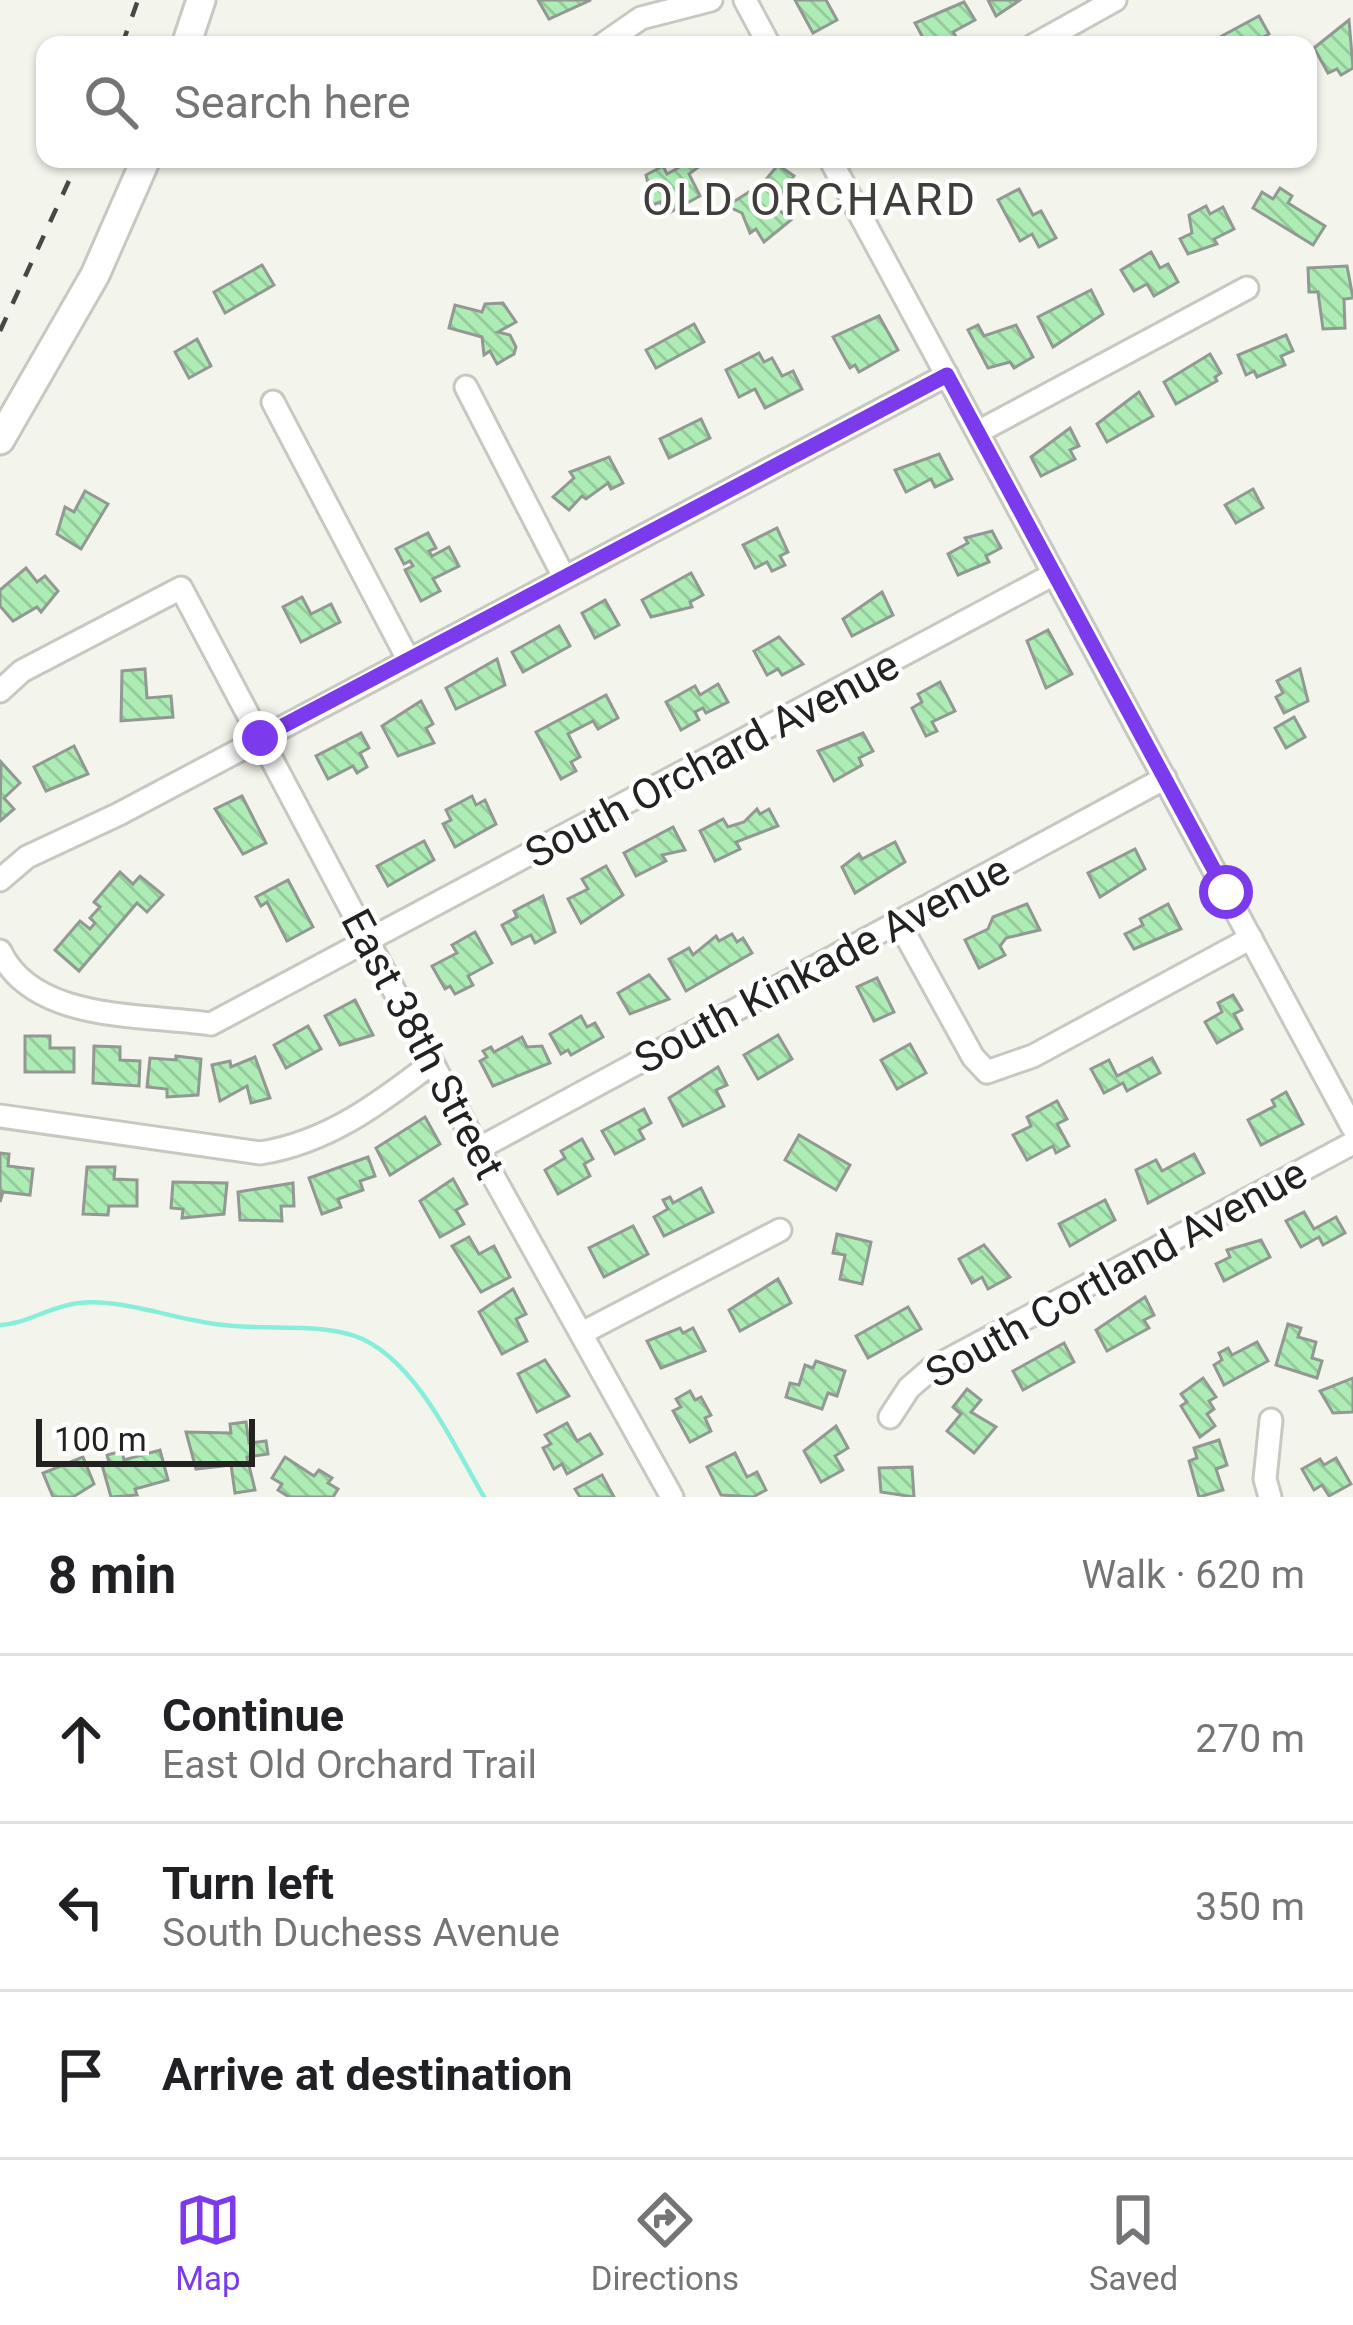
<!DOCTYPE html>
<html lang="en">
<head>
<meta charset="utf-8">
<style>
  body { margin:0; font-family:Roboto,sans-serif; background:#f6f6f6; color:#202124 }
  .scale { position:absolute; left:36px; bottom:30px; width:219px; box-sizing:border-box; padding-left:12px; border:6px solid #222320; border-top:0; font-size:33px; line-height:42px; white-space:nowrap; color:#222320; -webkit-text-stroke:9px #fff; paint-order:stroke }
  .stop { position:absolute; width:36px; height:36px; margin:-27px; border:9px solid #7c3aed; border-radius:50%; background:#fff }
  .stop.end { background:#7c3aed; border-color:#fff; box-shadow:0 3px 12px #0008 }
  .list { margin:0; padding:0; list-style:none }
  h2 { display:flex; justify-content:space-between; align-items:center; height:156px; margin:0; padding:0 48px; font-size:51px }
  h2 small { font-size:39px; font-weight:400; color:#757577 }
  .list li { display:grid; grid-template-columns:78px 1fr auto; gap:36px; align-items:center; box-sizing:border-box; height:168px; padding:0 48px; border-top:3px solid #e0e0e0 }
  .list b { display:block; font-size:45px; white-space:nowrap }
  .list p { margin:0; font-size:39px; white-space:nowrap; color:#757577 }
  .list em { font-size:39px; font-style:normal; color:#757577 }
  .icon { flex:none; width:66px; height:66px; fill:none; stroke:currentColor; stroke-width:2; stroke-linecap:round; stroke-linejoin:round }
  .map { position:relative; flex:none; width:1353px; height:1497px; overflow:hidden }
  .search { position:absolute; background:#fff; box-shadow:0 3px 9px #0004; left:36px; right:36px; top:36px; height:132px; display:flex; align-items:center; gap:30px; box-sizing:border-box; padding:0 42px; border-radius:24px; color:#757577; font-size:45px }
  .sheet { height:660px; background:#fff }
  nav { display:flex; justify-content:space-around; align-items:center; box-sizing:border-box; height:168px; border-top:3px solid #e0e0e0; background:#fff; font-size:33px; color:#757577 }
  nav a { display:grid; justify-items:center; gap:6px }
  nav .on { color:#7c3aed }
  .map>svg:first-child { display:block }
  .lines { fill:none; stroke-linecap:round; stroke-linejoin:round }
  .stream { stroke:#88eedb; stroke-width:4.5 }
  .building { fill:url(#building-back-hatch); stroke:#929892; stroke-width:3 }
  .minor-casing { stroke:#c7c9c1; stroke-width:27 }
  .major-casing { stroke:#c7c9c1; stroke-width:33 }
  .minor { stroke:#fff; stroke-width:21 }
  .major { stroke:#fff; stroke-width:27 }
  .rail { stroke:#474844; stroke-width:4.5; stroke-dasharray:15 15; stroke-linecap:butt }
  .route { stroke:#7c3aed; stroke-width:15 }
  .labels { text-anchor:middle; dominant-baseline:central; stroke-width:9; stroke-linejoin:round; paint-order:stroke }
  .street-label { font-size:42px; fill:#222320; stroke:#fff }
  .neighbourhood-label { font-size:45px; letter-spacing:3px; fill:#3e3f39; stroke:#fff }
</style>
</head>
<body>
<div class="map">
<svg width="1353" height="1497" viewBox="0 0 1353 1497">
  <defs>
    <pattern id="building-back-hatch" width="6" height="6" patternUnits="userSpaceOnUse" patternTransform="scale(3)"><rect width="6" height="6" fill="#adedb5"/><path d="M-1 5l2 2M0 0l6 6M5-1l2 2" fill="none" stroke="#95cb9b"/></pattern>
  </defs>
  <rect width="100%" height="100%" fill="#f3f5ec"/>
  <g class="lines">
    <path class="stream" d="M 0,1325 C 27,1324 50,1306 79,1303 C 123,1298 178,1321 224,1325 C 265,1330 304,1324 344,1333 C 410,1346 452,1443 484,1497"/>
  </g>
  <g class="building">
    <polygon points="538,0 591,0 549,19"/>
    <polygon points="795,0 826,0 837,20 813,33"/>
    <polygon points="988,0 1020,0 996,16"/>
    <polygon points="964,2 975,20 953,32 957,38 945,45 927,45 915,23"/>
    <polygon points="1259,16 1269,34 1249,45 1205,45"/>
    <polygon points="1349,20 1353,68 1341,75 1337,69 1328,73 1314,48"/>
    <polygon points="709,159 689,174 700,196 667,214 660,202 653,205 646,175 663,166 667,174 678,168 676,159"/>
    <polygon points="778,165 794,176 774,206 791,220 764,242 756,229 750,233 742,213 727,206 763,183"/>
    <polygon points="1280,188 1292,196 1288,203 1325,226 1313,245 1253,208 1262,192 1273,199"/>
    <polygon points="1019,189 1033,215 1041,211 1056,238 1039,247 1032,234 1020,241 998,200"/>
    <polygon points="1206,206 1210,214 1223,207 1234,229 1214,239 1217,244 1188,254 1180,239 1192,233 1189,215"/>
    <polygon points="1151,252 1160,268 1168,264 1178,282 1154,296 1147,284 1134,291 1121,270"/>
    <polygon points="262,265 274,285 225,313 214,292"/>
    <polygon points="1347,266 1353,298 1344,299 1345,328 1323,329 1318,292 1309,292 1308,268"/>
    <polygon points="1091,290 1103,314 1053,347 1038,317"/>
    <polygon points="503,303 516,322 498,332 510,335 516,347 514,354 497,364 490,351 484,355 482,337 449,328 455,305 482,312 485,304"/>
    <polygon points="879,316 898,350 859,372 855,365 850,368 833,337"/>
    <polygon points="694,324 704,342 656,368 646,350"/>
    <polygon points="978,325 984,336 1016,325 1033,357 1014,368 1010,362 988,368 968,330"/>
    <polygon points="1286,335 1293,351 1281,356 1285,365 1257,377 1254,371 1246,375 1238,355"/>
    <polygon points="197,339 211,366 189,378 175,352"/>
    <polygon points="759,353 764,362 772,358 782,376 793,371 802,389 765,408 755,389 739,397 726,370"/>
    <polygon points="1210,354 1221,373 1215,377 1217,381 1176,404 1164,382"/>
    <polygon points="1139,392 1153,416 1107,442 1097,424"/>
    <polygon points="701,419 710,438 669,458 660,439"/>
    <polygon points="1070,428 1079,446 1070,450 1075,459 1041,476 1031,457"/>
    <polygon points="939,454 952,479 935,487 931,479 906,492 895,470"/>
    <polygon points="609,457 623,483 611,489 608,483 586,499 582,496 569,510 553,497 574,478 570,472"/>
    <polygon points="1253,489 1263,508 1236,523 1225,505"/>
    <polygon points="85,491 108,504 81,549 57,534 65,507 74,512"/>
    <polygon points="777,528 788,552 780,556 785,565 772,571 767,562 755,568 743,545"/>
    <polygon points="992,531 1001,548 986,556 989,562 958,575 948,554 968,543 965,538"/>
    <polygon points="428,533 436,548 429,551 432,556 449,547 459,566 433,579 440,591 421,601 405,570 413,566 410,561 404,564 396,549"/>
    <polygon points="26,568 37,582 45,576 58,591 41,612 37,607 13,621 0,606 0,590"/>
    <polygon points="691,573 703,595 690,602 692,607 651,617 642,600"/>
    <polygon points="882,592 893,615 852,636 843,619"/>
    <polygon points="302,597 311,614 331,604 340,622 301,642 283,607"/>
    <polygon points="605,600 619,625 595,638 582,613"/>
    <polygon points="559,626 570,646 523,672 512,652"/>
    <polygon points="1048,630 1072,674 1046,688 1027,641"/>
    <polygon points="779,637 803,664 782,675 778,669 767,675 754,651"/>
    <polygon points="497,659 505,685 456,709 446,688"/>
    <polygon points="145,669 147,698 171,696 173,717 121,721 122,671"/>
    <polygon points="1300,669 1308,701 1284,713 1276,697 1283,693 1277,681"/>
    <polygon points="940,682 955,711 932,722 937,731 926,736 912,708 922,702 918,694"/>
    <polygon points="718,684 728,702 706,713 703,708 695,712 699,720 681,730 666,702 695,686 700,695"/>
    <polygon points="606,695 618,718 598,729 593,721 568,734 580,757 571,762 576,771 561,779 536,732"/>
    <polygon points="421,701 433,724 426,728 434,743 398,756 382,726"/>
    <polygon points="1294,717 1305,737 1286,748 1275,728"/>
    <polygon points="361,733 369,748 360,753 367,767 357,773 353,766 328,779 316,756"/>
    <polygon points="863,733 873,751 859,758 862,765 834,781 818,751"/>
    <polygon points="74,746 88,774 46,791 34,767"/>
    <polygon points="1,762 20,783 4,798 14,809 0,821"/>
    <polygon points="242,796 266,843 243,854 215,809"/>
    <polygon points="472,796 476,805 485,800 496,824 455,847 443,824 451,820 446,810"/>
    <polygon points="757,809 760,814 769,809 778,826 736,842 740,849 715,861 700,831 723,819 728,827 744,822"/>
    <polygon points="673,827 685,850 662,855 666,861 636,876 624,853"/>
    <polygon points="424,841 434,860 388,886 377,866"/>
    <polygon points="895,842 905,862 855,893 842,867 859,854 862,859"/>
    <polygon points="1135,849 1145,869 1100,897 1088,873"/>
    <polygon points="606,866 623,895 581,923 568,899 588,889 582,879"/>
    <polygon points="120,872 133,884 140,876 163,895 147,912 137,903 79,971 55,950 80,921 90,929 95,923 90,918 100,907 94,902"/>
    <polygon points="288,880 313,927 287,941 267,902 261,906 256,897"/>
    <polygon points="543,896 555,932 535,943 531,935 512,944 502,925 517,917 514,911"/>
    <polygon points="1027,904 1040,930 1006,938 1000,946 1005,955 979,968 965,940 988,929 993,917"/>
    <polygon points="1168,904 1181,929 1134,949 1125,934 1143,925 1140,919"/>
    <polygon points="475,932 492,963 468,976 473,985 455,994 450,986 445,989 432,966 457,953 452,945"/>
    <polygon points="732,934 737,942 743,938 752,953 686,991 669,959 689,948 693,955 716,936 719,941"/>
    <polygon points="649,975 669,999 630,1014 618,993"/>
    <polygon points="877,978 894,1012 874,1021 857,987"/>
    <polygon points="1233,995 1242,1010 1234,1014 1242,1029 1217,1043 1205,1022 1222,1012 1218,1003"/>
    <polygon points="355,1000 373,1035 340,1045 325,1016"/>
    <polygon points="581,1016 587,1027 595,1023 603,1037 571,1055 568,1050 561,1054 550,1034"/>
    <polygon points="308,1026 321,1049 286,1068 274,1045"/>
    <polygon points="778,1035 792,1059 758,1079 744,1055"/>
    <polygon points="25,1036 50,1036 50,1048 74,1048 74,1072 25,1072"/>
    <polygon points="522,1037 527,1047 542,1046 550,1063 493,1086 480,1061 487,1057 483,1051 491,1047 494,1052"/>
    <polygon points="910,1044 926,1073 897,1089 881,1060"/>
    <polygon points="94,1046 120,1047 120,1060 140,1061 139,1086 93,1083"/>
    <polygon points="176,1056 201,1059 198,1095 167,1097 167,1089 147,1087 150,1058 176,1060"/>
    <polygon points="255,1057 270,1098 251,1103 247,1086 220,1101 212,1065 230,1061 231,1067"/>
    <polygon points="1152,1058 1160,1073 1127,1091 1123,1083 1104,1093 1091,1069 1109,1060 1117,1076"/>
    <polygon points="718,1067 727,1085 716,1090 724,1106 683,1126 669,1098"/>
    <polygon points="1286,1092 1303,1124 1261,1145 1248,1120 1275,1106 1272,1100"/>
    <polygon points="1057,1101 1067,1119 1057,1124 1069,1146 1056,1153 1053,1146 1027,1160 1013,1135 1031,1126 1027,1117"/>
    <polygon points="644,1109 651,1123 639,1130 644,1139 615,1154 602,1131"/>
    <polygon points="425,1117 440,1144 390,1175 376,1148"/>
    <polygon points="799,1135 850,1165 836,1190 785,1160"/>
    <polygon points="582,1139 593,1159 584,1164 590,1176 558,1194 545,1170 565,1158 561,1151"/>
    <polygon points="0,1153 9,1154 8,1166 33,1169 30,1195 3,1192 0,1202"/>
    <polygon points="1194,1154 1204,1173 1148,1203 1136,1170 1156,1160 1162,1171"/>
    <polygon points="368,1157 375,1176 360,1181 363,1190 338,1199 341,1207 322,1214 309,1178"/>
    <polygon points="87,1167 115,1167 114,1179 137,1180 137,1206 109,1206 108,1215 83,1214"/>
    <polygon points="453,1179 467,1204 456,1210 464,1224 440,1237 420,1201"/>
    <polygon points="173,1182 227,1183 224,1214 182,1218 183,1209 171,1208"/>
    <polygon points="293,1183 294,1206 281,1206 282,1221 240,1220 238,1192"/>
    <polygon points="701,1188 713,1212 664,1236 654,1217 668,1209 663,1200 670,1197 673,1203"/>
    <polygon points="1105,1200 1115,1220 1070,1246 1059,1224"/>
    <polygon points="1304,1212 1314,1229 1336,1217 1345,1233 1323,1245 1319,1237 1301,1247 1286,1221"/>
    <polygon points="633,1226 648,1254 604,1277 589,1248"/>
    <polygon points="837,1234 871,1242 862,1284 840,1279 845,1255 833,1253"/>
    <polygon points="469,1237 479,1254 494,1246 510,1277 481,1292 452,1246"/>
    <polygon points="1261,1240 1270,1257 1224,1281 1216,1264 1230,1257 1227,1250"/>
    <polygon points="984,1245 1010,1277 988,1289 982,1277 972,1283 959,1259"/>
    <polygon points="778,1279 791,1303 740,1331 729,1310"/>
    <polygon points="513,1289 526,1314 516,1319 527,1341 502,1354 479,1312"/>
    <polygon points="1145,1297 1154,1315 1144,1320 1149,1328 1107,1351 1096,1330"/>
    <polygon points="908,1307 921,1329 868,1358 856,1336"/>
    <polygon points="1288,1324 1301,1328 1298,1337 1316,1342 1312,1358 1322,1361 1317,1378 1276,1365"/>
    <polygon points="680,1328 683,1333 693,1328 705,1351 661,1368 647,1341"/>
    <polygon points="1257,1342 1268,1361 1224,1385 1214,1365 1222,1360 1219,1353 1228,1348 1232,1355"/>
    <polygon points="1064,1343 1074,1362 1023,1390 1013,1371"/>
    <polygon points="545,1360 569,1396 537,1412 518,1374"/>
    <polygon points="816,1361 845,1371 837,1396 828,1393 822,1409 786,1397 790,1383 799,1385 805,1365 813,1368"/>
    <polygon points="1203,1378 1216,1397 1209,1401 1214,1409 1207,1414 1215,1426 1200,1437 1181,1406 1187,1402 1181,1394"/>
    <polygon points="1353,1378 1353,1412 1333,1413 1320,1391"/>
    <polygon points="967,1389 981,1400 971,1412 996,1427 974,1453 947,1431 961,1414 953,1407"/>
    <polygon points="690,1391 695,1400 701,1397 711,1415 705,1418 711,1431 690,1442 673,1411 681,1407 676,1399"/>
    <polygon points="246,1422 249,1443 266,1441 268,1454 247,1457 255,1490 235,1493 231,1465 196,1469 186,1432 231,1433 230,1424"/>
    <polygon points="567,1423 577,1441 590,1434 602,1454 567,1474 562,1464 554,1469 543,1448 551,1444 545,1435"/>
    <polygon points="836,1426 848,1448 835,1456 843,1470 821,1482 804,1451"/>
    <polygon points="1219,1440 1227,1465 1216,1469 1223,1490 1199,1497 1189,1461 1197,1458 1194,1448"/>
    <polygon points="160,1450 168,1480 135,1489 137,1495 111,1497 102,1465 109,1462 107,1455 122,1451 124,1460"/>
    <polygon points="735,1453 747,1477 757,1472 766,1490 753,1497 721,1495 707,1467"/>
    <polygon points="83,1457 94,1484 73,1497 53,1497 43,1473"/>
    <polygon points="285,1457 314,1476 319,1470 332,1478 328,1483 338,1489 333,1497 289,1497 278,1490 282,1484 272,1478"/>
    <polygon points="1336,1458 1351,1484 1329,1496 1322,1485 1314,1490 1302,1469 1320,1459 1324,1465"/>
    <polygon points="912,1467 914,1497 881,1492 879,1468"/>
    <polygon points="602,1475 614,1497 580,1497 575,1489"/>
  </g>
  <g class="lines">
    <g class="minor-casing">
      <g id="minor">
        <polyline points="745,0 769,45"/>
        <polyline points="602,45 641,18 711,0"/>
        <polyline points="1034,45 1115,0"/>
        <polyline points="830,159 1353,1128"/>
        <polyline points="466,387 564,577"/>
        <polyline points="273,402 408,659"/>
        <polyline points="978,432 1247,288"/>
        <polyline points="0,691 22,671 181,588 478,1149 672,1497"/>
        <polyline points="0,880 27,857 119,814 947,375"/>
        <polyline points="899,923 973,1057 987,1072 1033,1056 1251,938"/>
        <path d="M 0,951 C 33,1022 142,1014 211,1024 L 1054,574"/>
        <path d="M 0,1116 L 260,1153 C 327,1143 380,1103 432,1063"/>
        <polyline points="478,1149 1165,778"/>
        <polyline points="582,1333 780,1230"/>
        <polyline points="890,1417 909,1388 931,1369 1353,1143"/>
        <polyline points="1270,1497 1265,1479 1271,1420"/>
      </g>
    </g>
    <g class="major-casing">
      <g id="major">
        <polyline points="186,45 201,0"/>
        <polyline points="0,440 95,275 146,159"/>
      </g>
    </g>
    <use href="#minor" class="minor"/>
    <use href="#major" class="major"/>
    <g class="rail">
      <polyline points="122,45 138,0"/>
      <polyline points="0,331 79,159"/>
    </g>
  </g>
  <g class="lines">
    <polyline class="route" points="260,738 947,375 1226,892"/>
  </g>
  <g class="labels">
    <g class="street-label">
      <text transform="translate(712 759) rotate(-28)">South Orchard Avenue</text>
      <text transform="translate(822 964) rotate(-28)">South Kinkade Avenue</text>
      <text transform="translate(423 1044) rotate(62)">East 38th Street</text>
      <text transform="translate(1116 1273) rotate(-29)">South Cortland Avenue</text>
    </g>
    <g class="neighbourhood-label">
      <text x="810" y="199">OLD ORCHARD</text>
    </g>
  </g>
</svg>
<div class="scale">100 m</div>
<div class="stop" style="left:1226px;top:892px"></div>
<div class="stop end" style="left:260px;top:738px"></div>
<div class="search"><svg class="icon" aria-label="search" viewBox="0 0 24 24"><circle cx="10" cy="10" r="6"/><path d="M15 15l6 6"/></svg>Search here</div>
</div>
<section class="sheet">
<h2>8 min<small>Walk · 620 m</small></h2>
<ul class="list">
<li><svg class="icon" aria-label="ahead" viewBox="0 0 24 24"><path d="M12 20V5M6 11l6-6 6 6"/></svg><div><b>Continue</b><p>East Old Orchard Trail</p></div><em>270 m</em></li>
<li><svg class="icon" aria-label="left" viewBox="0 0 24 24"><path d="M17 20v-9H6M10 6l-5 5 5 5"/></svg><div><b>Turn left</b><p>South Duchess Avenue</p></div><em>350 m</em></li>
<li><svg class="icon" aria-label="arrive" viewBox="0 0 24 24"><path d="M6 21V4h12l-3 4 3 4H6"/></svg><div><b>Arrive at destination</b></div></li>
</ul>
</section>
<nav>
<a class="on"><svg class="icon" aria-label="map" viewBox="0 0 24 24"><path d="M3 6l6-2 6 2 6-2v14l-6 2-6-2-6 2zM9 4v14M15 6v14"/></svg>Map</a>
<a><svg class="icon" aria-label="directions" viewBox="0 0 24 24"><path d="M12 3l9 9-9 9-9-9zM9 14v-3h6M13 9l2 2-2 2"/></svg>Directions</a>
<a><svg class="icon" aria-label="saved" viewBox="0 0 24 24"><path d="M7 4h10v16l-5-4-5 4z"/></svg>Saved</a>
</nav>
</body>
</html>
